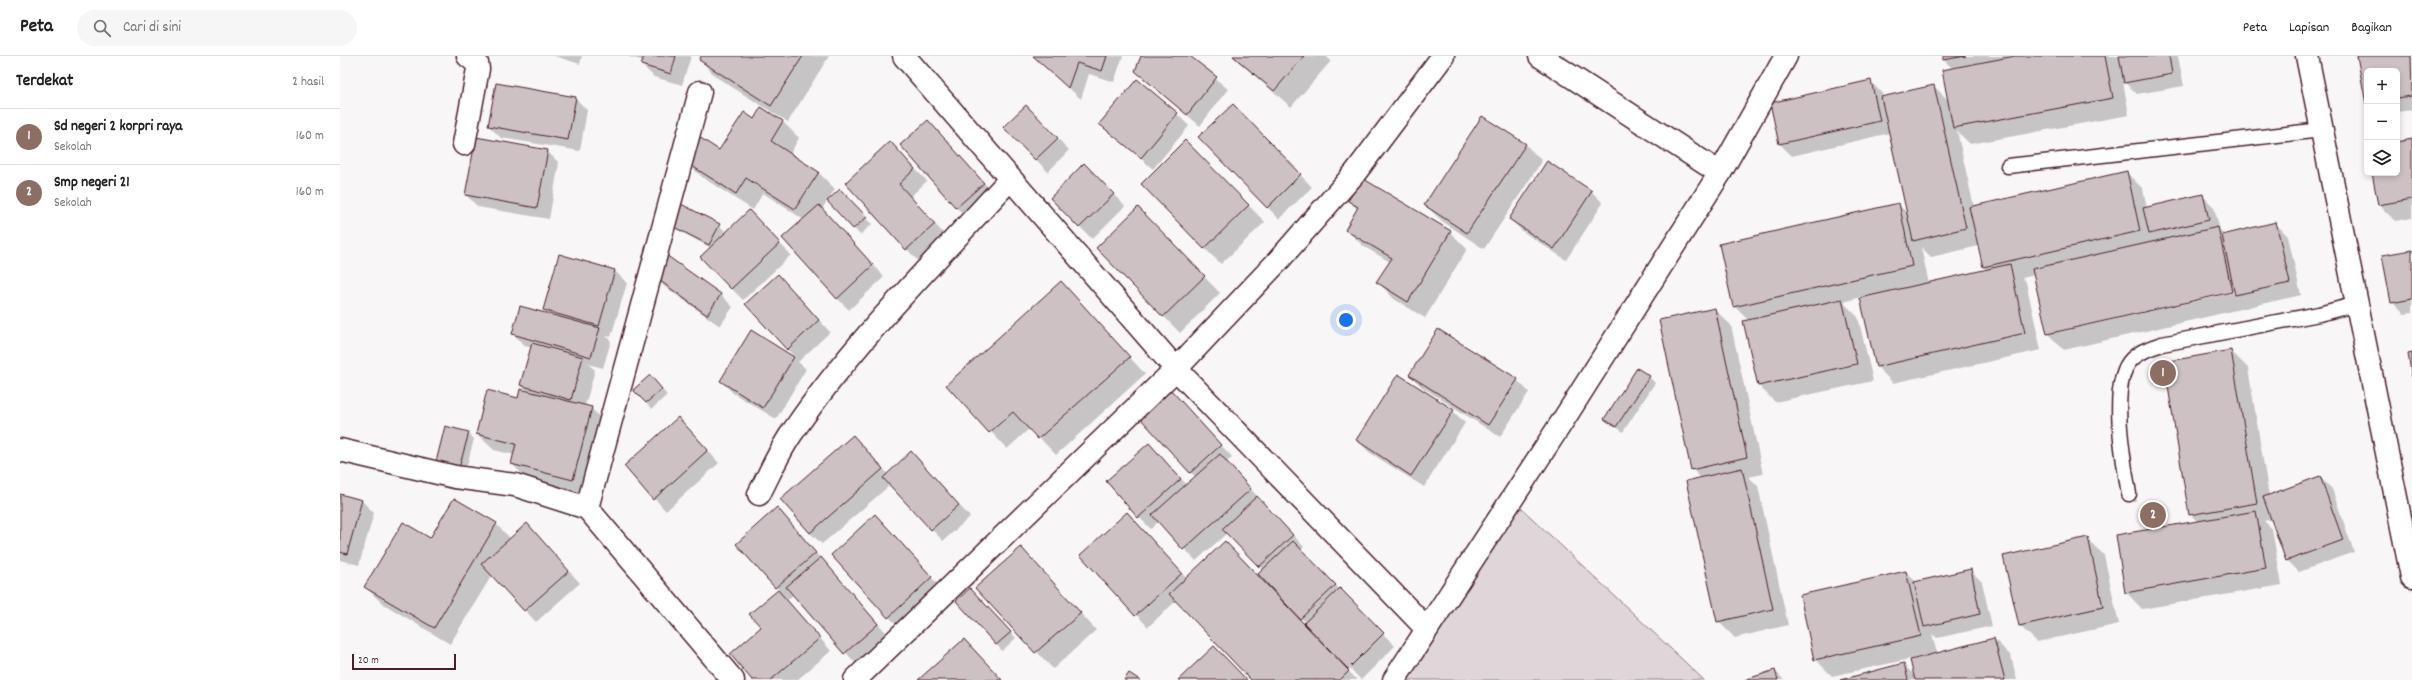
<!DOCTYPE html>
<html lang="id">
<head>
<meta charset="utf-8">
<style>
  body { margin:0; font-family:Dekko,sans-serif; background:#f6f6f6; color:#222 }
  .controls { position:absolute; right:12px; top:12px; display:grid; overflow:hidden; border-radius:6px; box-shadow:0 2px 6px #0003 }
  .controls button { width:36px; height:36px; display:grid; place-items:center; padding:0; border:0; border-bottom:1px solid #e0e0e0; background:#fff; color:#222; font:20px sans-serif }
  .scale { position:absolute; left:12px; bottom:10px; width:104px; box-sizing:border-box; padding-left:4px; border:2px solid #4a1f2b; border-top:0; font-size:11px; line-height:14px; white-space:nowrap; color:#4a1f2b; -webkit-text-stroke:3px #fff; paint-order:stroke }
  .you { position:absolute; left:1006px; top:264px; width:14px; height:14px; margin:-10px; border:3px solid #fff; border-radius:50%; background:#1a73e8; box-shadow:0 0 0 6px #1a73e833 }
  .badge { display:grid; place-items:center; width:26px; height:26px; border-radius:50%; background:#111827; color:#fff; font-size:13px; font-weight:700 }
  .pin { position:absolute; translate:-50% -50%; border:2px solid #fff; box-shadow:0 1px 4px #0006 }
  .list { margin:0; padding:0; list-style:none }
  h2 { display:flex; justify-content:space-between; align-items:center; height:52px; margin:0; padding:0 16px; font-size:17px }
  h2 small { font-size:13px; font-weight:400; color:#767676 }
  .list li { display:grid; grid-template-columns:26px 1fr auto; gap:12px; align-items:center; box-sizing:border-box; height:56px; padding:0 16px; border-top:1px solid #e0e0e0 }
  .list b { display:block; font-size:15px; white-space:nowrap }
  .list p { margin:0; font-size:13px; white-space:nowrap; color:#767676 }
  .list em { font-size:13px; font-style:normal; color:#767676 }
  .icon { flex:none; width:22px; height:22px; fill:none; stroke:currentColor; stroke-width:2; stroke-linecap:round; stroke-linejoin:round }
  .map { position:relative; flex:none; width:2072px; height:624px; overflow:hidden }
  header { display:flex; align-items:center; gap:24px; box-sizing:border-box; height:56px; padding:0 20px; background:#fff; border-bottom:1px solid #e0e0e0 }
  header strong { font-size:19px }
  nav { display:flex; gap:22px; margin-inline-start:auto; font-size:14px }
  .search { width:280px; height:36px; background:#f6f6f6; display:flex; align-items:center; gap:10px; box-sizing:border-box; padding:0 14px; border-radius:22px; color:#767676; font-size:15px }
  main { display:flex }
  aside { flex:1; background:#fff }
  .map>svg:first-child { display:block }
  .green { fill:#ded6d9; stroke:#947a82 }
  .shadow { fill:#0003; fill-rule:evenodd }
  .building { fill:#cdc1c4; stroke:#4a1f2b }
  .lines { fill:none; stroke-linecap:round; stroke-linejoin:round }
  .service-casing { stroke:#4a1f2b; stroke-width:17 }
  .minor-casing { stroke:#4a1f2b; stroke-width:25 }
  .service { stroke:#fff; stroke-width:14 }
  .minor { stroke:#fff; stroke-width:22 }
</style>
</head>
<body>
<header>
<strong>Peta</strong>
<div class="search"><svg class="icon" aria-label="search" viewBox="0 0 24 24"><circle cx="10" cy="10" r="6"/><path d="M15 15l6 6"/></svg>Cari di sini</div>
<nav><a>Peta</a><a>Lapisan</a><a>Bagikan</a></nav>
</header>
<main>
<aside>
<h2>Terdekat<small>2 hasil</small></h2>
<ul class="list">
<li><span class="badge" style="background:#8d6e63">1</span><div><b>Sd negeri 2 korpri raya</b><p>Sekolah</p></div><em>160 m</em></li>
<li><span class="badge" style="background:#8d6e63">2</span><div><b>Smp negeri 21</b><p>Sekolah</p></div><em>160 m</em></li>
</ul>
</aside>
<div class="map">
<svg width="2072" height="624" viewBox="0 0 2072 624">
  <rect width="100%" height="100%" fill="#f8f6f7"/>
  <filter id="ink" filterUnits="userSpaceOnUse"><feTurbulence type="fractalNoise" baseFrequency=".025" numOctaves="2"/><feDisplacementMap in="SourceGraphic" scale="8" xChannelSelector="R" yChannelSelector="G"/><feConvolveMatrix kernelMatrix="1 2 1 2 8 2 1 2 1" color-interpolation-filters="sRGB"/></filter>
  <g filter="url(#ink)">
    <polygon class="green" points="1178,449 1364,624 1065,624"/>
    <g class="shadow">
      <polygon points="214,0 242,0 240,8"/>
      <polygon points="286,0 351,0 342,29 314,21 302,9 304,5"/>
      <polygon points="362,0 489,0 448,66 376,21 360,4"/>
      <polygon points="693,0 783,0 774,26 749,18 741,43"/>
      <polygon points="803,0 848,0 888,33 860,70 796,15"/>
      <polygon points="892,0 986,0 991,5 951,51"/>
      <path d="M 1604,0 L 1778,0 L 1781,3 L 1780,0 L 1838,0 L 1844,30 L 1797,38 L 1783,25 L 1789,59 L 1630,88 L 1617,75 L 1634,151 L 1786,116 L 1803,133 L 1807,152 L 1862,139 L 1874,151 L 1880,174 L 1885,179 L 1936,168 L 1948,180 L 1961,239 L 1724,294 L 1707,277 L 1695,219 L 1682,222 L 1686,226 L 1701,294 L 1553,327 L 1537,311 L 1521,241 L 1503,246 L 1518,261 L 1533,325 L 1435,346 L 1419,330 L 1404,266 L 1409,265 L 1394,250 L 1558,148 L 1568,158 L 1550,77 L 1452,100 L 1440,88 L 1530,25 L 1542,37 L 1543,41 L 1594,30 L 1609,45 L 1613,13 L 1604,4 ZM 1639,190 L 1644,211 L 1647,214 L 1589,228 L 1581,191 L 1591,201 ZM 1897,234 L 1897,236 L 1718,276 L 1718,274 Z"/>
      <polygon points="2018,0 2072,0 2072,54 2057,56 2057,15 2027,15 2027,48"/>
      <polygon points="235,42 247,54 240,95 161,82 149,70"/>
      <polygon points="893,49 972,131 939,163 859,81"/>
      <polygon points="686,50 729,94 708,116 665,71"/>
      <polygon points="422,52 443,66 459,82 450,98 478,116 495,133 482,153 544,221 509,254 497,242 464,164 423,137 413,154 362,121 345,105 380,96 414,64"/>
      <polygon points="837,58 849,70 813,113 761,68"/>
      <polygon points="600,78 655,139 628,163 616,151"/>
      <polygon points="2072,84 2072,162 2055,165 2039,149 2033,117 2057,117 2057,87"/>
      <polygon points="845,85 925,166 881,208 864,192"/>
      <polygon points="550,87 587,125 570,141 606,180 578,205 567,193"/>
      <polygon points="1185,88 1202,105 1144,193 1102,165 1085,149"/>
      <polygon points="207,95 219,107 209,163 138,151 126,139"/>
      <polygon points="744,109 785,150 752,183 711,142"/>
      <polygon points="1251,135 1263,147 1226,204 1182,175 1170,163"/>
      <polygon points="506,140 532,168 520,179 489,145"/>
      <polygon points="1009,145 1110,176 1127,193 1085,262 1054,243 1038,226 1050,206 1023,190 1006,173 1018,154"/>
      <polygon points="331,168 379,169 385,175 383,180 421,168 451,199 403,244 391,232 371,192 338,174"/>
      <polygon points="814,169 880,237 840,277 757,192"/>
      <polygon points="2072,195 2072,257 2064,258 2052,246"/>
      <polygon points="220,199 275,215 287,227 271,281 266,280 271,285 263,312 248,308 255,314 245,350 251,352 268,369 249,440 188,424 172,408 174,399 154,394 137,378 178,343 189,336 181,329 192,292 185,290 173,278 210,259 204,254"/>
      <polygon points="326,200 381,239 393,251 380,270 325,231 313,219"/>
      <polygon points="438,219 490,276 458,306 466,313 436,363 393,337 381,325 411,275 456,302 447,293"/>
      <polygon points="721,226 805,318 716,399 690,372 667,393 608,329"/>
      <polygon points="1374,253 1391,269 1423,418 1409,421 1418,430 1448,569 1395,582 1378,565 1361,422 1352,413"/>
      <polygon points="1891,295 1908,312 1929,440 1980,421 1992,433 2014,496 1959,516 1947,504 1932,463 1924,465 1932,473 1942,529 1802,553 1786,536 1858,466 1850,458"/>
      <polygon points="1070,319 1177,324 1189,336 1160,381 1082,331"/>
      <polygon points="1309,321 1315,327 1283,376 1265,363"/>
      <polygon points="316,327 327,339 312,353 306,347"/>
      <path d="M 831,335 L 892,401 L 886,406 L 964,491 L 961,494 L 1055,590 L 1021,624 L 970,571 L 968,573 L 1017,624 L 913,624 L 837,544 L 808,571 L 741,499 L 799,469 L 847,523 L 885,486 L 918,519 L 923,514 L 887,477 L 856,505 L 819,465 L 811,473 L 799,461 L 809,388 L 847,429 L 856,421 L 850,416 ZM 947,547 L 966,567 L 964,569 L 946,549 Z"/>
      <polygon points="1113,355 1125,367 1084,431 1029,396 1017,384"/>
      <polygon points="350,374 379,407 326,455 285,410"/>
      <polygon points="128,377 134,383 124,421 102,416"/>
      <polygon points="525,392 548,418 583,409 630,461 603,485 550,429 482,488 470,477"/>
      <polygon points="0,439 22,445 34,457 19,509 0,504"/>
      <polygon points="437,453 550,581 517,609 454,538 447,544 491,595 457,624 413,624 422,572 411,558 439,534 397,488"/>
      <polygon points="156,468 171,483 187,469 240,527 196,566 152,519 110,588 42,547 25,531 91,483"/>
      <polygon points="546,472 603,534 561,573 549,561"/>
      <polygon points="1747,483 1764,499 1779,568 1697,586 1680,570"/>
      <polygon points="681,492 756,574 713,613 637,532"/>
      <polygon points="1630,514 1642,526 1652,570 1597,582 1592,578 1597,597 1492,620 1475,603 1566,516 1576,526"/>
      <polygon points="636,539 676,582 662,595 656,588"/>
      <polygon points="1654,583 1671,600 1677,624 1504,624 1563,608 1575,620"/>
      <polygon points="1435,615 1444,624 1407,624"/>
    </g>
    <g class="building">
      <polygon points="304,0 336,0 331,18 301,9"/>
      <polygon points="361,0 463,0 431,50 359,4"/>
      <polygon points="693,0 767,0 762,15 737,7 728,32"/>
      <polygon points="801,0 850,0 877,21 847,59 795,15"/>
      <polygon points="893,0 964,0 934,35"/>
      <polygon points="1603,0 1626,0 1603,4"/>
      <polygon points="1675,0 1765,0 1773,42 1613,72 1602,14"/>
      <polygon points="1779,0 1829,0 1832,18 1784,27"/>
      <polygon points="2017,0 2071,0 2072,40 2057,42 2057,15 2027,15 2026,48"/>
      <polygon points="797,23 838,57 801,102 759,68"/>
      <polygon points="1531,24 1540,65 1439,88 1430,47"/>
      <polygon points="156,27 236,41 228,84 148,70"/>
      <polygon points="1594,29 1626,172 1573,185 1541,41"/>
      <polygon points="893,48 961,118 927,152 858,81"/>
      <polygon points="686,49 718,82 695,104 663,71"/>
      <polygon points="421,51 443,65 431,85 479,116 455,153 406,122 396,138 344,105 359,81 379,94 404,56 414,63"/>
      <polygon points="1142,60 1186,88 1127,177 1084,149"/>
      <polygon points="588,64 644,127 616,152 560,89"/>
      <polygon points="136,81 208,94 197,152 125,139"/>
      <polygon points="2072,83 2072,143 2038,149 2032,117 2057,117 2057,86"/>
      <polygon points="845,84 909,149 864,193 801,128"/>
      <polygon points="550,85 575,113 559,128 595,168 566,194 505,127"/>
      <polygon points="1207,105 1252,135 1214,193 1169,163"/>
      <polygon points="744,107 774,138 739,172 710,142"/>
      <polygon points="1787,115 1800,175 1643,211 1629,151"/>
      <polygon points="1022,122 1111,175 1068,246 1036,226 1052,202 1005,174 1018,151 1008,145"/>
      <polygon points="500,133 527,161 513,173 487,145"/>
      <polygon points="1863,138 1869,164 1809,178 1803,152"/>
      <polygon points="1559,147 1572,210 1393,251 1379,188"/>
      <polygon points="341,148 380,168 369,189 330,169"/>
      <polygon points="479,149 533,209 497,243 442,182"/>
      <polygon points="798,151 865,220 823,261 756,192"/>
      <polygon points="409,154 440,187 391,233 360,201"/>
      <polygon points="1936,166 1950,227 1895,239 1882,179"/>
      <polygon points="1878,171 1892,236 1707,278 1692,213"/>
      <polygon points="2072,194 2072,243 2051,247 2042,199"/>
      <polygon points="219,198 275,214 259,270 203,254"/>
      <polygon points="326,199 381,238 367,259 312,219"/>
      <polygon points="1670,208 1685,277 1536,311 1520,242"/>
      <polygon points="438,218 479,264 447,294 405,248"/>
      <polygon points="721,225 790,301 698,383 673,356 649,377 606,329"/>
      <polygon points="1502,243 1517,308 1418,330 1403,265"/>
      <polygon points="180,250 260,272 251,301 172,278"/>
      <polygon points="1375,252 1407,401 1351,414 1319,264"/>
      <polygon points="1098,273 1178,323 1148,369 1069,319"/>
      <polygon points="411,274 454,301 423,352 380,325"/>
      <polygon points="192,287 243,301 231,344 180,329"/>
      <polygon points="1891,294 1917,447 1849,459 1824,306"/>
      <polygon points="2072,297 2072,321 2068,298"/>
      <polygon points="1297,312 1310,320 1276,371 1264,363"/>
      <polygon points="1058,318 1114,354 1071,420 1016,384"/>
      <polygon points="310,319 322,333 306,347 293,334"/>
      <polygon points="180,333 252,351 233,424 171,408 176,388 136,378 147,334 178,342"/>
      <polygon points="831,334 881,389 850,417 800,362"/>
      <polygon points="338,361 368,394 313,444 284,410"/>
      <polygon points="105,370 129,376 118,416 95,410"/>
      <polygon points="513,379 543,413 470,477 440,443"/>
      <polygon points="809,387 841,423 798,462 766,425"/>
      <polygon points="571,395 619,449 591,474 543,422"/>
      <polygon points="880,398 911,433 843,494 812,459"/>
      <polygon points="1402,412 1433,553 1377,566 1346,425"/>
      <polygon points="1980,420 2003,484 1946,505 1923,441"/>
      <polygon points="0,438 22,444 7,498 0,496"/>
      <polygon points="917,440 953,479 919,511 882,473"/>
      <polygon points="114,442 157,467 94,572 24,531 63,466 90,482"/>
      <polygon points="437,451 476,497 435,532 396,488"/>
      <polygon points="1916,455 1926,512 1785,537 1776,479"/>
      <polygon points="787,456 842,517 795,560 740,499"/>
      <polygon points="535,458 592,521 548,562 491,499"/>
      <polygon points="187,467 229,515 184,555 141,508"/>
      <polygon points="1748,481 1763,551 1679,570 1663,500"/>
      <polygon points="885,485 1009,615 1000,624 911,624 829,538"/>
      <polygon points="953,485 996,529 960,563 918,518"/>
      <polygon points="681,491 741,557 695,597 635,532"/>
      <polygon points="481,501 538,568 504,598 446,531"/>
      <polygon points="1631,513 1640,558 1584,571 1574,526"/>
      <polygon points="1566,515 1581,580 1474,604 1460,539"/>
      <polygon points="630,532 671,576 656,589 616,545"/>
      <polygon points="1000,532 1044,577 1008,613 964,567"/>
      <polygon points="438,534 480,582 431,624 412,624 390,598 421,571 409,558"/>
      <polygon points="1654,582 1665,624 1575,624 1570,604"/>
      <polygon points="624,583 662,624 578,624"/>
      <polygon points="874,590 907,624 838,624"/>
      <polygon points="1564,607 1568,624 1500,624"/>
      <polygon points="1435,614 1438,624 1404,624"/>
      <polygon points="789,617 800,624 784,624"/>
    </g>
    <g class="lines">
      <g class="service-casing">
        <g id="service">
          <polyline points="1668,110 1981,74"/>
          <path d="M 1789,438 C 1784,407 1768,326 1792,303 C 1800,295 1812,291 1822,288 L 1979,258 L 2017,248"/>
        </g>
      </g>
      <g class="minor-casing">
        <g id="minor">
          <polyline points="564,0 836,313 1087,573"/>
          <polyline points="1200,0 1380,117"/>
          <polyline points="1967,0 2072,521"/>
          <polyline points="124,88 138,13 137,7 128,0"/>
          <polyline points="0,394 115,421 175,429 247,452 393,624"/>
          <path d="M 419,438 C 430,417 440,393 454,374 C 516,283 597,204 670,123"/>
          <polyline points="247,452 360,36"/>
          <polyline points="515,624 836,313 938,205 1015,117 1103,0"/>
          <polyline points="1054,624 1222,366 1380,117 1446,0"/>
        </g>
      </g>
      <use href="#service" class="service"/>
      <use href="#minor" class="minor"/>
    </g>
  </g>
</svg>
<div class="controls">
<button>+</button>
<button>−</button>
<button><svg class="icon" aria-label="layers" viewBox="0 0 24 24"><path d="M12 4l9 5-9 5-9-5zM3 14l9 5 9-5"/></svg></button>
</div>
<div class="scale">20 m</div>
<div class="you"></div>
<div class="pin badge" style="left:1823px;top:317px;background:#8d6e63">1</div>
<div class="pin badge" style="left:1813px;top:459px;background:#8d6e63">2</div>
</div>
</main>
</body>
</html>
